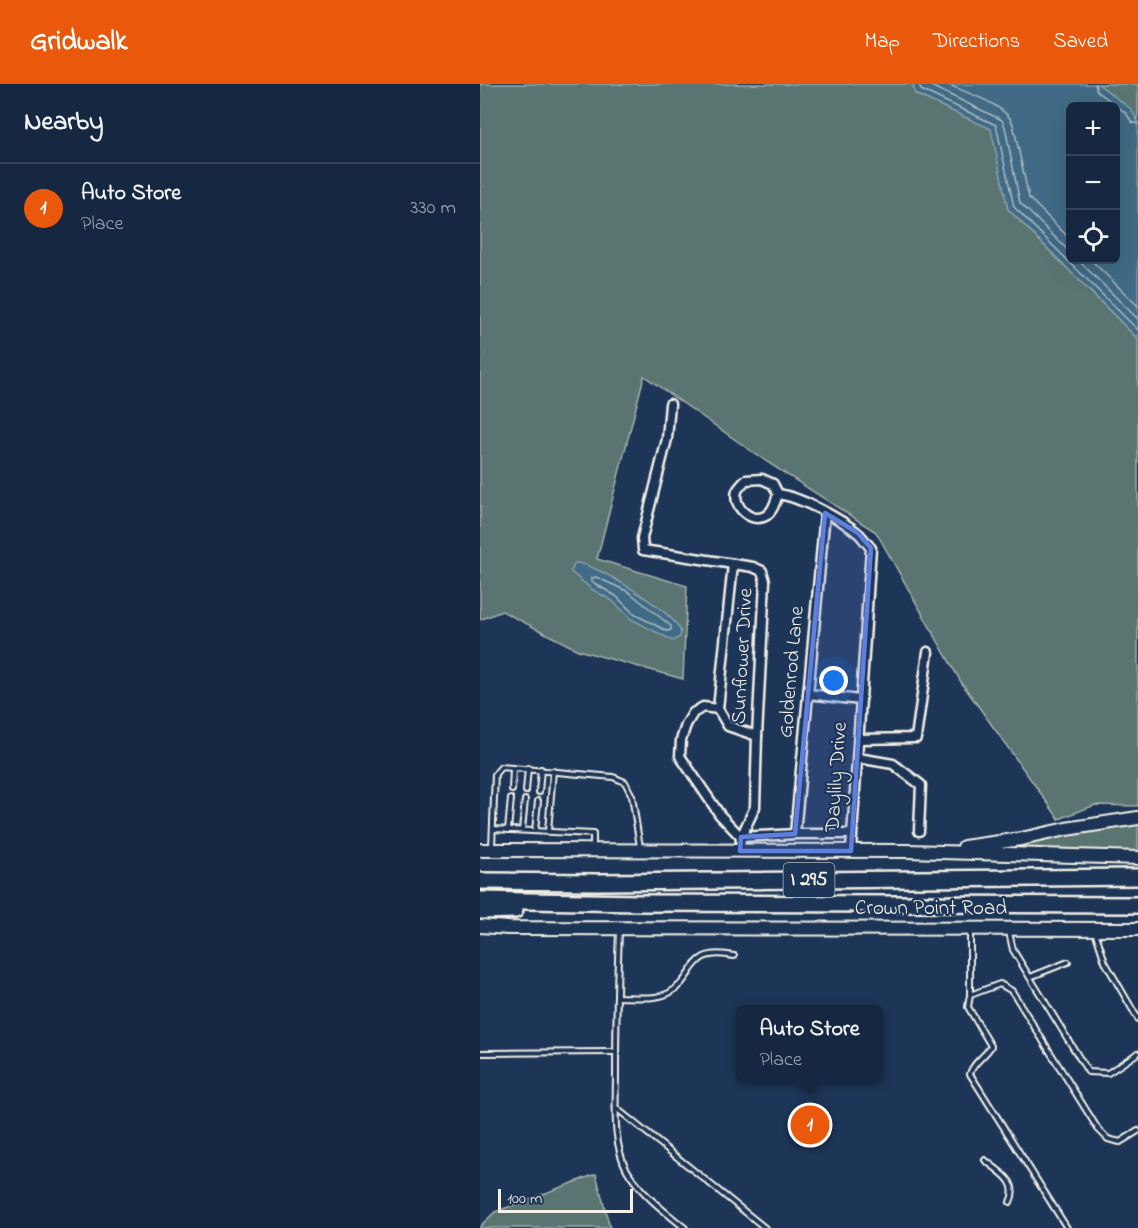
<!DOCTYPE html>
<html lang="en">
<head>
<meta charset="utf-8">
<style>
  body { margin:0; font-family:"Indie Flower",sans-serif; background:#23344c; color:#f1f3f6 }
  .controls { position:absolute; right:18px; top:18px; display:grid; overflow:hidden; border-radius:9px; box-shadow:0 6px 24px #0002 }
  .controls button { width:54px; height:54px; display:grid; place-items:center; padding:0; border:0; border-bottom:2px solid #35445a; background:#162841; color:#f1f3f6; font:30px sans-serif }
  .scale { position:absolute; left:18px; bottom:15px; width:135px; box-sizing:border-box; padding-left:6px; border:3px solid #f4f1e8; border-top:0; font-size:16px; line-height:21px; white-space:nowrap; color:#f4f1e8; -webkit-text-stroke:4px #1d3557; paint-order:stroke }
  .you { position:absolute; left:354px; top:597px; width:21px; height:21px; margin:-15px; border:4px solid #fff; border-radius:50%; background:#1a73e8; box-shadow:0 0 0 9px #1a73e833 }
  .badge { display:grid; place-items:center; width:39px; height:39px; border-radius:50%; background:#ea580c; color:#fff; font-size:20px; font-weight:700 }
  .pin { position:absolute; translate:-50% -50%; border:3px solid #fff; box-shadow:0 2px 6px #0006 }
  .popup { position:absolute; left:256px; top:921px; width:147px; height:78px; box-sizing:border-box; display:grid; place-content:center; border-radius:9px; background:#162841; filter:drop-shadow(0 2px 4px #0005); font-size:20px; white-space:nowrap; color:#9ea6b1 }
  .popup b { font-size:22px; color:#f1f3f6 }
  .popup::after { content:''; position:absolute; left:50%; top:100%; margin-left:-12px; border:12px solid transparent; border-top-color:#162841 }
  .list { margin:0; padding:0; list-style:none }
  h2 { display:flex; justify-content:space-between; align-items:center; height:78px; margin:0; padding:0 24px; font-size:26px }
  h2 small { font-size:20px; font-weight:400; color:#9ea6b1 }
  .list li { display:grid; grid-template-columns:39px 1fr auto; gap:18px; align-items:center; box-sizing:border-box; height:90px; padding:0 24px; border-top:2px solid #35445a }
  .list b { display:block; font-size:22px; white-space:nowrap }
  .list p { margin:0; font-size:20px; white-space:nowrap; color:#9ea6b1 }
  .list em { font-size:20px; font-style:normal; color:#9ea6b1 }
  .icon { flex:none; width:33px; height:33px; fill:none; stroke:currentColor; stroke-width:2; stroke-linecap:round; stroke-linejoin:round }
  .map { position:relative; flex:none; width:658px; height:1144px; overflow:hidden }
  header { display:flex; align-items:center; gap:36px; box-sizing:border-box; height:84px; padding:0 30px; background:#ea580c; color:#fff }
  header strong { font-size:28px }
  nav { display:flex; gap:33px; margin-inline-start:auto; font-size:21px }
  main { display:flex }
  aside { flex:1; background:#162841 }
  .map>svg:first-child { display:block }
  .green { fill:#5a7471; stroke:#a7b2ac; stroke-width:1.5 }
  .water { fill:#406b85; stroke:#88a1ad; stroke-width:1.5; fill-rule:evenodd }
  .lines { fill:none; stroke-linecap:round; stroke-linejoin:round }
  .shore { stroke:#acbbc0; stroke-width:1.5 }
  .lane-casing { stroke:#f4f1e8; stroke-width:8 }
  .street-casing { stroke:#f4f1e8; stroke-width:13 }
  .secondary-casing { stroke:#f4f1e8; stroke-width:16 }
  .highway-casing { stroke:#f4f1e8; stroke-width:20 }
  .lane { stroke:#1d3557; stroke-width:4 }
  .street { stroke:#1d3557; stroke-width:8 }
  .secondary { stroke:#1d3557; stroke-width:12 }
  .highway { stroke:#1d3557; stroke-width:15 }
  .marked { fill:#5e7fdd; fill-opacity:0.2; stroke:#5e7fdd; stroke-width:4.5; stroke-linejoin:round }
  .labels { text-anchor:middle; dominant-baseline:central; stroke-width:4.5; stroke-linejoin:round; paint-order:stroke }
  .shield { fill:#1d3557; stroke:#b4b9bc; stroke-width:1.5 }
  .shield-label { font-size:20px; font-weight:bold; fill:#f4f1e8 }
  .street-label { font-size:21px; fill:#f4f1e8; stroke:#1d3557 }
</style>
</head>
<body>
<header>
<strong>Gridwalk</strong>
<nav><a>Map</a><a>Directions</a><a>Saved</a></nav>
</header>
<main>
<aside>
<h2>Nearby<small></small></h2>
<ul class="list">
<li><span class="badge">1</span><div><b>Auto Store</b><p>Place</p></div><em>330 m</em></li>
</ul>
</aside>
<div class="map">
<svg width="658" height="1144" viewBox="0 0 658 1144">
  <rect width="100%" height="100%" fill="#1d3557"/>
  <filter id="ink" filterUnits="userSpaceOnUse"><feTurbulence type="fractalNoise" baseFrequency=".0167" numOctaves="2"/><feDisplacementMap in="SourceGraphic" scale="12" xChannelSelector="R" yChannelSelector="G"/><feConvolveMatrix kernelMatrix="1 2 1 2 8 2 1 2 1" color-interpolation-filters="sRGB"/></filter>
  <g filter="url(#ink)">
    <g class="green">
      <polygon points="0,0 433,0 435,10 512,45 528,125 658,255 658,722 615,721 579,735 481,598 396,448 287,378 164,292 117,475 207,502 203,595 98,566 22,527 0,536"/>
      <polygon points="618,0 658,0 658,38 650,25"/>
      <polygon points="658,739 658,769 529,766 522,763 593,747"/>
      <polygon points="116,1090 130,1144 0,1144 0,1142 15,1128"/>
    </g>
    <g class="water">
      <path d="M 433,0 L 618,0 L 651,25 L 658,38 L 658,255 L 528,125 L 511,45 L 435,10 ZM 590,22 L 636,22 L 636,176 L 590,176 Z"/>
      <path d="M 95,479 C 114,478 190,526 199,544 C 201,548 201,548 200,553 L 193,557 L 151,535 L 133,517 L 113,506 L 92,489 L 91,487 Z"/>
    </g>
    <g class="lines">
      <g class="shore">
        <polyline points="439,0 441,6 516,41 534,123 658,246"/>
        <polyline points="447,0 522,36 525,43 540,119 590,168"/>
        <path d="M 467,0 C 486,9 526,20 533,40 L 549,114 L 590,155"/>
        <polyline points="615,0 617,7 646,29 652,38 658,40"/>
        <polyline points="598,176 658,235"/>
        <polyline points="611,176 658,222"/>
        <polygon points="116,493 149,508 191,542 191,546 187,547 154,530 136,512 112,498 112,494"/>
      </g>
      <g class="lane-casing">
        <g id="lane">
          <polyline points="32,706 33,684"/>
          <polyline points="46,707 48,684"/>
          <polyline points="59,708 61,685"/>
          <polyline points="13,745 113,750 113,763"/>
          <polyline points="28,746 31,715"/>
          <polyline points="42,746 45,716"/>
          <polyline points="55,747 58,717"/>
          <polyline points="68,747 73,687"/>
          <polyline points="12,762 15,690 21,683 133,693 145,698 152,712 160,763"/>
          <path d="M 139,847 C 137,895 136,942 136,990 C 136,1020 132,1059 147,1086 C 161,1110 184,1127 205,1144"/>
          <polyline points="615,847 625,878 658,935"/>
          <path d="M 490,848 L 490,911 L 488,923 L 511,962 C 505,973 493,978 490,990 L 587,1144"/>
          <polyline points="529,848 533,866 608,988 628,989 658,969"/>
          <polyline points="550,893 588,878"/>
          <polyline points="490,911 520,900 532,907 618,1045 628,1055 640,1058 658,1047"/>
          <path d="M 137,913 C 153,913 175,916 189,909 C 217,894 207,862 254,872"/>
          <polyline points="0,969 136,968"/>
          <polyline points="136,1024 285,1144"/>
          <path d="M 505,1076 C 520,1089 540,1097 530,1118"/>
        </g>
      </g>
      <g class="street-casing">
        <g id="street">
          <polyline points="190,320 187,355 162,454 163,466 273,483 282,487 285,497 277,652 275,723 261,753 260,767"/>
          <path d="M 282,395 L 293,400 L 298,410 C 296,417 293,427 287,431 C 272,441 252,423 257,407 C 259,403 263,399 266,396 Z"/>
          <path d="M 298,410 C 320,413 362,435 379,450 C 383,454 387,460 391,464 L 371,767"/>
          <polyline points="253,480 238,625 248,642 277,652"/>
          <polyline points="328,610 380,616"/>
          <polyline points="238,625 223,623 213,629 206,641 201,656 200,672 240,731 261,753 315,750 371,750"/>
          <polyline points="380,655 436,654 448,568"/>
          <polyline points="378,674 413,680 441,701 439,747"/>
          <polyline points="315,750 345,429"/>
        </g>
      </g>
      <g class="secondary-casing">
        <g id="secondary">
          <polyline points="484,763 541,755 586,745 658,734"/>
          <polyline points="0,766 428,767 658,774"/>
          <polyline points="0,842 28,844 658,845"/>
        </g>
      </g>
      <g class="highway-casing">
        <g id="highway">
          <polyline points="0,797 118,798 658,793"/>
          <polyline points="0,816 159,819 658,821"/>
          <polyline points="0,827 35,826"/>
        </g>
      </g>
      <use href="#lane" class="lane"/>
      <use href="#street" class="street"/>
      <use href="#secondary" class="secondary"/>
      <use href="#highway" class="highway"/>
    </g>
  </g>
  <path class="marked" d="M 345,429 L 378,449 L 391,464 L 371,767 L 260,767 L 261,753 L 315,750 Z"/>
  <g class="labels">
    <rect class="shield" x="303.5" y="779" width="51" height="34" rx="4.5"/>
    <g class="shield-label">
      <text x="329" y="796">I 295</text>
    </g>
    <g class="street-label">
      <text transform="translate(263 572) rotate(-87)">Sunflower Drive</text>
      <text transform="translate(312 588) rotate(-85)">Goldenrod Lane</text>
      <text transform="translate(357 693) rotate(-86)">Daylily Drive</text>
      <text x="451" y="825">Crown Point Road</text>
    </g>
  </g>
</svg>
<div class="controls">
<button>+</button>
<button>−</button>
<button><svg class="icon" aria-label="locate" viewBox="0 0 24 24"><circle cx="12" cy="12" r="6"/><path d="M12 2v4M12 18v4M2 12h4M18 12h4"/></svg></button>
</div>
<div class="scale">100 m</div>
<div class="you"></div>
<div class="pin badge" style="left:330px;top:1041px">1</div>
<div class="popup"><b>Auto Store</b>Place</div>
</div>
</main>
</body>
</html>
